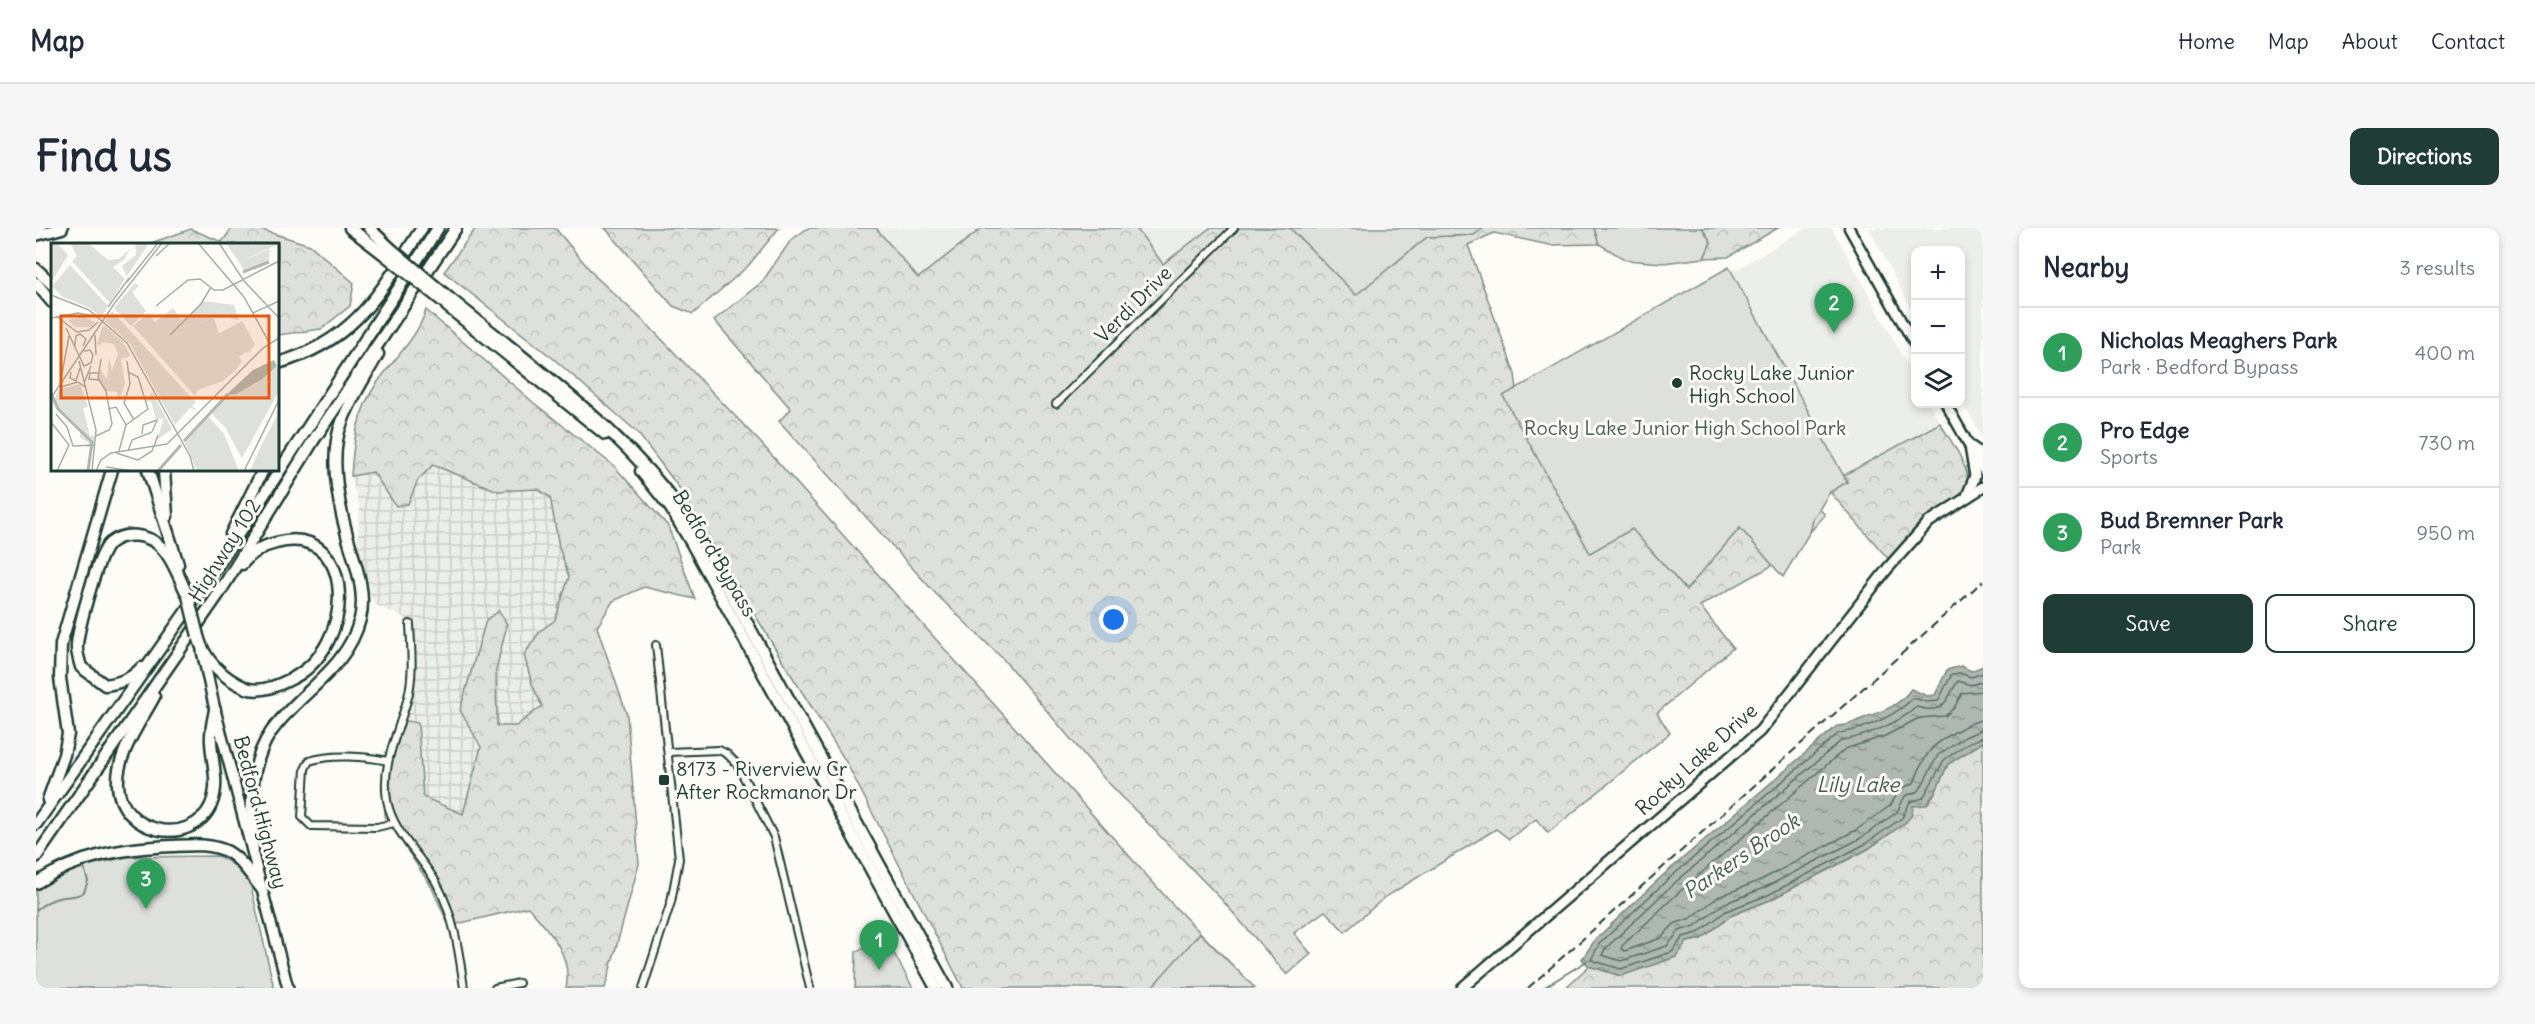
<!DOCTYPE html>
<html lang="en">
<head>
<meta charset="utf-8">
<style>
  body { margin:0; font-family:Delius,sans-serif; background:#f6f6f7; color:#1f2937 }
  .controls { position:absolute; right:18px; top:18px; display:grid; overflow:hidden; border-radius:12px; box-shadow:0 3px 9px #0003 }
  .controls button { width:54px; height:54px; display:grid; place-items:center; padding:0; border:0; border-bottom:2px solid #e0e1e3; background:#fff; color:#1f2937; font:30px sans-serif }
  .you { position:absolute; left:1078px; top:392px; width:21px; height:21px; margin:-15px; border:4px solid #fff; border-radius:50%; background:#1a73e8; box-shadow:0 0 0 9px #1a73e833 }
  .badge { display:grid; place-items:center; width:39px; height:39px; border-radius:50%; background:#1f3d34; color:#fff; font-size:20px; font-weight:700 }
  .pin { position:absolute; translate:-50% -50px; filter:drop-shadow(0 2px 3px #0008) }
  .pin::after { content:''; position:absolute; top:32px; width:21px; height:18px; background:inherit; clip-path:polygon(0 0,100% 0,50% 100%) }
  .list { margin:0; padding:0; list-style:none }
  h2 { display:flex; justify-content:space-between; align-items:center; height:78px; margin:0; padding:0 24px; font-size:26px }
  h2 small { font-size:20px; font-weight:400; color:#747a83 }
  .list li { display:grid; grid-template-columns:39px 1fr auto; gap:18px; align-items:center; box-sizing:border-box; height:90px; padding:0 24px; border-top:2px solid #e0e1e3 }
  .list b { display:block; font-size:22px; white-space:nowrap }
  .list p { margin:0; font-size:20px; white-space:nowrap; color:#747a83 }
  .list em { font-size:20px; font-style:normal; color:#747a83 }
  .actions { display:flex; gap:12px; padding:18px 24px }
  .actions a { flex:1; padding:14px 0; border:2px solid #1f3d34; border-radius:12px; text-align:center; font-size:21px; color:#1f3d34 }
  .actions .main { background:#1f3d34; color:#fff }
  .icon { flex:none; width:33px; height:33px; fill:none; stroke:currentColor; stroke-width:2; stroke-linecap:round; stroke-linejoin:round }
  .map { position:relative; flex:none; width:1947px; height:760px; overflow:hidden; border-radius:12px }
  header { display:flex; align-items:center; gap:36px; box-sizing:border-box; height:84px; padding:0 30px; background:#fff; border-bottom:2px solid #e0e1e3 }
  header strong { font-size:28px }
  nav { display:flex; gap:33px; margin-inline-start:auto; font-size:21px }
  .intro { display:flex; align-items:center; justify-content:space-between; box-sizing:border-box; height:144px; padding:0 36px }
  h1 { margin:0; font-size:42px }
  .button { padding:15px 27px; border-radius:12px; background:#1f3d34; color:#fff; font-size:21px; font-weight:700 }
  main { display:flex; gap:36px; padding:0 36px }
  aside { flex:1; background:#fff; border-radius:12px; box-shadow:0 3px 9px #0003 }
  .map>svg:first-child { display:block }
  .built { fill:#eceee9 }
  .industrial { fill:url(#industrial-grid) }
  .forest { fill:url(#forest-crowns); stroke:#7e8e88; stroke-width:1.5 }
  .park { fill:#dde0db; stroke:#7e8e88; stroke-width:1.5 }
  .water { fill:url(#water-ripples); stroke:#75877f; stroke-width:1.5 }
  .lines { fill:none; stroke-linecap:round; stroke-linejoin:round }
  .shore { stroke:#586e66; stroke-width:1.5 }
  .stream { stroke:#75877f; stroke-width:2 }
  .minor-casing { stroke:#1f3d34; stroke-width:10 }
  .secondary-casing { stroke:#1f3d34; stroke-width:13 }
  .primary-casing { stroke:#1f3d34; stroke-width:14 }
  .motorway-casing { stroke:#1f3d34; stroke-width:15 }
  .minor { stroke:#fdfcf7; stroke-width:6 }
  .secondary { stroke:#fdfcf7; stroke-width:8 }
  .primary { stroke:#fdfcf7; stroke-width:9 }
  .motorway { stroke:#fdfcf7; stroke-width:10 }
  .rail { stroke:#1f3d34; stroke-width:2; stroke-dasharray:9 4.5; stroke-linecap:butt }
  .motorway-bridge-casing { stroke:#1f3d34; stroke-width:15; stroke-linecap:butt }
  .motorway-bridge { stroke:#fdfcf7; stroke-width:10 }
  .poi-dot { fill:#1f3d34; stroke:#fdfcf7; stroke-width:2 }
  .labels { text-anchor:middle; dominant-baseline:central; stroke-width:6; stroke-linejoin:round; paint-order:stroke }
  .street-label { font-size:20px; fill:#1f3d34; stroke:#fdfcf7 }
  .poi-label { font-size:20px; fill:#1f3d34; stroke:#fdfcf7; text-anchor:start }
  .park-label { font-size:20px; fill:#455e55; stroke:#fdfcf7 }
  .water-label { font-size:21px; font-style:italic; fill:#435c53; stroke:#fdfcf7 }
  .inset-river { fill:none; stroke:#aeb8b1; stroke-width:3 }
  .inset-road { fill:none; stroke:#a4b0a9; stroke-width:1.5 }
  .view { fill:#e8590c; fill-opacity:0.15; stroke:#e8590c; stroke-width:3 }
  .inset-edge { fill:none; stroke:#1f3d34; stroke-width:3 }
</style>
</head>
<body>
<header>
<strong>Map</strong>
<nav><a>Home</a><a>Map</a><a>About</a><a>Contact</a></nav>
</header>
<div class="intro"><h1>Find us</h1><a class="button">Directions</a></div>
<main>
<div class="map">
<svg width="1947" height="760" viewBox="0 0 1947 760">
  <defs>
    <pattern id="industrial-grid" width="8" height="8" patternUnits="userSpaceOnUse" patternTransform="scale(1.5)"><rect width="8" height="8" fill="#eceee9"/><path d="M0 4h8M4 0v8" fill="none" stroke="#cacdc8"/></pattern>
    <pattern id="forest-crowns" width="20" height="18" patternUnits="userSpaceOnUse" patternTransform="scale(1.5)"><rect width="20" height="18" fill="#dde0db"/><path d="M2 6a3 3 0 1 1 6 0M12 15a3 3 0 1 1 6 0" fill="none" stroke="#bdc1bd"/></pattern>
    <pattern id="water-ripples" width="26" height="14" patternUnits="userSpaceOnUse" patternTransform="scale(1.5)"><rect width="26" height="14" fill="#aeb8b1"/><path d="M2 4q2-2 4 0t4 0M15 11q2-2 4 0t4 0" fill="none" stroke="#8d9791"/></pattern>
  </defs>
  <rect width="100%" height="100%" fill="#fdfcf7"/>
  <filter id="ink" filterUnits="userSpaceOnUse"><feTurbulence type="fractalNoise" baseFrequency=".0167" numOctaves="2"/><feDisplacementMap in="SourceGraphic" scale="12" xChannelSelector="R" yChannelSelector="G"/><feConvolveMatrix kernelMatrix="1 2 1 2 8 2 1 2 1" color-interpolation-filters="sRGB"/></filter>
  <g filter="url(#ink)">
    <g class="built">
      <polygon points="840,0 946,0 882,50"/>
      <polygon points="1100,0 1174,0 1127,36"/>
      <polygon points="1771,0 1796,0 1879,151 1880,176 1893,176 1904,195 1808,247 1811,254 1794,264 1783,281 1481,162 1693,39 1696,44"/>
      <polygon points="1833,0 1947,0 1947,211 1925,171 1924,22 1880,22 1879,89"/>
    </g>
    <polygon class="industrial" points="397,237 462,263 501,261 514,269 523,319 533,349 519,392 504,403 496,456 506,478 480,498 461,498 460,442 471,396 434,451 424,482 445,519 427,586 387,569 382,495 362,491 371,456 371,391 338,376 329,355 321,317 324,281 315,248 337,243 343,253 372,276 382,252"/>
    <g class="forest">
      <polygon points="196,0 220,0 274,17 318,55 314,78 285,101 242,107 242,16 112,16 155,1 186,14"/>
      <polygon points="440,0 519,0 560,49 613,98 723,213 1137,677 1207,748 1202,760 927,760 809,532 749,437 644,261 601,204 519,132 408,44"/>
      <polygon points="569,0 743,0 712,38 657,86 637,78"/>
      <polygon points="772,0 840,0 882,50 946,0 1100,0 1127,36 1174,0 1254,0 1320,66 1391,9 1438,7 1447,0 1558,0 1563,16 1513,17 1458,5 1432,17 1479,146 1481,162 1726,215 1789,287 1753,328 1664,378 1697,420 1621,485 1634,505 1512,605 1500,591 1473,611 1460,601 1348,670 1309,704 1289,683 1258,705 1275,726 1251,747 1186,672 1066,548 967,431 900,366 743,193 755,181 678,92 726,54 755,12"/>
      <polygon points="1666,0 1742,0 1692,29 1668,30 1675,14"/>
      <path d="M 390,82 L 498,175 L 578,238 L 632,298 L 659,371 L 608,359 L 577,373 L 561,399 L 591,487 L 603,636 L 569,760 L 530,760 C 537,727 512,702 492,679 L 413,698 L 395,658 L 349,589 L 348,541 L 362,491 L 382,495 L 387,569 L 427,586 L 445,519 L 424,482 L 450,392 L 463,383 L 471,396 L 460,442 L 461,498 L 480,498 L 506,478 L 496,456 L 488,427 L 504,403 L 519,392 L 533,349 L 523,319 L 514,269 L 501,261 L 462,263 L 397,237 L 382,252 L 372,276 L 360,278 L 337,244 L 315,248 C 317,216 321,183 341,155 C 358,130 381,111 390,82 Z"/>
      <path d="M 1904,195 C 1916,215 1933,237 1933,260 L 1855,334 L 1794,264 L 1811,254 L 1808,247 Z"/>
      <polygon points="1947,514 1947,760 1529,760 1553,738 1585,748 1651,714 1665,711 1694,688 1734,672 1832,621 1870,594 1877,578 1899,565 1912,536"/>
    </g>
    <g class="park">
      <polygon points="1254,0 1447,0 1438,7 1391,9 1320,67"/>
      <polygon points="1558,0 1666,0 1675,14 1668,30 1627,35 1590,32 1563,16"/>
      <polygon points="1693,39 1811,254 1794,264 1777,291 1775,302 1747,349 1704,300 1650,362 1596,301 1554,325 1467,168"/>
      <polygon points="182,628 199,637 214,654 238,760 0,760 0,662 4,658 34,641 92,629"/>
      <polygon points="1164,705 1219,760 1115,760"/>
      <polygon points="849,709 877,760 819,760 820,724"/>
    </g>
    <path class="water" d="M 1925,438 L 1935,443 L 1947,438 L 1947,514 L 1912,536 L 1899,565 L 1890,577 L 1877,578 L 1876,587 L 1870,594 L 1832,621 L 1734,672 L 1694,688 L 1665,711 L 1651,714 L 1640,729 L 1585,748 L 1553,738 L 1546,731 L 1559,712 L 1625,649 L 1801,498 C 1811,498 1814,496 1823,492 C 1844,483 1861,481 1875,461 L 1891,468 L 1899,467 L 1911,442 Z"/>
    <g class="lines">
      <g class="shore">
        <path d="M 1947,445 L 1935,449 L 1924,445 L 1916,446 L 1902,473 L 1891,474 L 1877,470 C 1860,488 1827,502 1803,505 L 1629,654 L 1563,716 L 1555,732 L 1585,741 L 1636,724 L 1647,709 L 1662,705 L 1690,683 L 1732,667 L 1829,616 L 1866,590 L 1874,574 L 1887,570 L 1908,532 L 1932,515 L 1947,509"/>
        <path d="M 1947,453 L 1935,457 L 1922,453 C 1908,474 1910,487 1880,479 C 1866,494 1825,510 1806,512 L 1634,659 L 1569,721 L 1566,727 L 1585,733 L 1631,718 L 1643,703 L 1659,698 L 1687,676 L 1728,660 L 1825,610 L 1861,584 L 1869,568 L 1883,563 L 1902,527 L 1929,509 L 1947,501"/>
        <path d="M 1947,463 L 1926,465 L 1918,480 L 1909,488 L 1883,490 L 1849,508 L 1809,521 L 1641,666 L 1586,718 L 1585,721 L 1589,723 L 1625,710 L 1638,696 L 1655,690 L 1682,669 L 1725,652 L 1820,602 L 1854,578 L 1864,561 L 1878,555 C 1882,544 1886,534 1893,524 C 1901,513 1934,493 1947,492"/>
      </g>
      <g class="stream">
        <path d="M 0,682 C 8,676 16,670 28,669 C 36,668 40,669 48,664 L 52,653 L 48,640"/>
        <polyline points="1507,760 1551,733"/>
      </g>
      <g class="minor-casing">
        <g id="minor">
          <polyline points="1020,176 1198,0"/>
          <path d="M 374,396 C 375,420 378,445 372,469 C 363,503 345,535 351,572 C 356,603 384,627 400,654 C 418,687 423,723 428,760"/>
          <polyline points="632,524 683,522 691,526 701,536 738,609 774,760"/>
          <path d="M 352,533 C 329,528 295,526 273,533 L 269,541 L 266,589 L 275,598 L 341,599 L 358,595"/>
          <polyline points="459,760 483,755"/>
          <polyline points="607,760 635,674 643,631 620,417"/>
        </g>
      </g>
      <g class="secondary-casing">
        <g id="secondary">
          <polyline points="1813,0 1880,119"/>
          <polyline points="1910,176 1947,242"/>
        </g>
      </g>
      <g class="primary-casing">
        <g id="primary">
          <polyline points="1934,218 1947,227"/>
          <polyline points="1931,268 1939,248 1934,218"/>
          <polyline points="166,423 179,482 252,760"/>
          <polyline points="1426,760 1724,503 1852,340 1893,294 1947,259"/>
        </g>
      </g>
      <g class="motorway-casing">
        <g id="motorway">
          <polyline points="314,0 349,27"/>
          <polyline points="333,0 354,20"/>
          <polyline points="0,7 26,0"/>
          <polyline points="0,41 16,56"/>
          <polyline points="0,55 16,74"/>
          <path d="M 413,70 C 505,145 600,210 665,311 L 911,760"/>
          <polyline points="411,78 569,206"/>
          <path d="M 242,135 C 320,113 344,64 386,0"/>
          <polyline points="112,242 142,336"/>
          <polyline points="128,242 131,288"/>
          <polyline points="605,243 634,279 656,316 900,760"/>
          <polyline points="195,306 227,242"/>
          <path d="M 162,408 C 168,432 187,450 210,460 C 223,465 241,458 253,452 C 323,420 320,293 240,315 C 226,318 215,325 206,336"/>
          <path d="M 105,440 C 95,451 84,455 69,457 L 45,439 C 43,432 40,423 41,416 C 43,398 62,325 74,315 C 89,303 112,306 125,319 C 137,330 144,353 152,368"/>
          <path d="M 118,469 C 104,495 80,527 82,557 C 84,605 155,621 175,577 C 184,555 176,536 175,514 C 174,503 177,492 179,482"/>
          <polyline points="12,572 28,527 32,506 24,450 25,416 76,242"/>
          <polyline points="0,596 171,354 402,0"/>
          <path d="M 217,624 C 215,584 211,539 235,504 C 263,464 311,442 324,391 C 331,363 318,333 311,307 C 302,274 293,226 306,194 C 315,170 330,148 342,126"/>
          <polyline points="0,629 182,367 277,213 420,0"/>
          <path d="M 0,655 C 44,627 86,620 137,618 C 155,617 175,615 192,624 C 206,632 216,649 226,661"/>
        </g>
      </g>
      <use href="#minor" class="minor"/>
      <use href="#secondary" class="secondary"/>
      <use href="#primary" class="primary"/>
      <use href="#motorway" class="motorway"/>
      <polyline class="rail" points="1492,760 1947,353"/>
      <g class="motorway-bridge-casing">
        <g id="motorway-bridge">
          <polyline points="354,20 413,70"/>
          <polyline points="349,27 409,75"/>
          <polyline points="152,368 162,408"/>
        </g>
      </g>
      <use href="#motorway-bridge" class="motorway-bridge"/>
    </g>
  </g>
  <g class="poi-dot">
    <circle cx="1641" cy="155" r="6"/>
    <rect x="622" y="546" width="12" height="12" rx="3"/>
  </g>
  <g class="labels">
    <g class="street-label">
      <text transform="translate(1097 76) rotate(-45)">Verdi Drive</text>
      <text transform="translate(188 322) rotate(-58)">Highway 102</text>
      <text transform="translate(679 325) rotate(59)">Bedford Bypass</text>
      <text transform="translate(1660 531) rotate(-42)">Rocky Lake Drive</text>
      <text transform="translate(225 584) rotate(75)">Bedford Highway</text>
    </g>
    <g class="poi-label">
      <text x="1653" y="144">Rocky Lake Junior<tspan x="1653" dy="23">High School</tspan></text>
      <text x="640" y="540">8173 - Riverview Cr<tspan x="640" dy="23">After Rockmanor Dr</tspan></text>
    </g>
    <g class="park-label">
      <text x="1649" y="199">Rocky Lake Junior High School Park</text>
    </g>
    <g class="water-label">
      <text x="1822" y="556">Lily Lake</text>
      <text transform="translate(1705 628) rotate(-34)">Parkers Brook</text>
    </g>
  </g>
  <g transform="translate(15 15)">
    <rect width="228" height="228" fill="#fdfcf7"/>
    <path d="M 0,0 L 6,0 L 17,12 L 0,40 ZM 19,0 L 37,0 L 57,17 L 68,16 L 79,6 L 73,17 L 62,24 L 74,36 L 59,60 L 21,18 L 26,13 ZM 84,0 L 98,0 L 76,33 L 71,23 L 85,12 ZM 175,0 L 228,0 L 228,1 L 188,19 ZM 19,22 L 57,63 L 50,74 L 39,65 L 12,54 L 1,43 ZM 84,40 L 88,43 L 81,49 L 95,68 L 80,83 L 63,65 ZM 122,65 L 130,77 L 140,70 L 151,80 L 172,65 L 177,75 L 163,75 L 168,91 L 194,96 L 201,104 L 188,114 L 191,118 L 185,127 L 172,138 L 147,147 L 144,153 L 82,83 L 97,70 L 104,79 ZM 61,68 L 139,153 L 120,175 L 79,101 L 54,78 ZM 31,73 L 44,79 L 40,84 L 24,84 L 17,77 ZM 52,82 L 72,99 L 80,113 L 70,116 L 74,141 L 67,159 L 66,149 L 54,148 L 47,136 L 49,126 L 56,136 L 58,115 L 61,127 L 67,111 L 63,101 L 52,99 L 48,103 L 46,100 ZM 228,122 L 228,148 L 191,215 L 174,184 L 160,170 L 175,153 L 206,140 ZM 228,169 L 228,228 L 199,228 L 211,201 ZM 157,173 L 173,191 L 188,228 L 146,228 L 134,199 Z" fill="#dde0db"/>
    <path d="M 219,6 L 217,21 L 194,29 L 188,19 Z" fill="#dde0db"/>
    <path d="M 151,58 L 183,62 L 188,77 L 177,75 L 172,65 L 151,80 L 140,70 ZM 191,78 L 204,101 L 197,111 L 192,106 L 186,112 L 181,106 L 176,108 L 167,91 ZM 29,141 L 37,164 L 32,165 L 39,193 L 43,193 L 44,204 L 34,204 L 38,200 L 29,194 L 30,186 L 2,160 L 8,146 ZM 101,149 L 121,186 L 106,197 L 113,175 L 105,176 L 100,158 L 94,159 ZM 134,149 L 145,159 L 141,163 L 146,168 L 139,165 L 124,182 L 117,168 Z" fill="#dde0db"/>
    <path d="M 223,117 L 226,123 L 210,137 L 185,151 L 175,152 L 202,127 Z" fill="#aeb8b1"/>
    <path class="inset-river" d="M 192,29 L 218,19M 0,150 L 7,166 L 41,199 L 37,228M 133,198 L 177,151M 107,228 L 130,202"/>
    <path class="inset-road" d="M 147,0 L 193,54 L 219,101M 168,0 L 193,38 L 228,75M 105,13 L 119,0M 76,39 L 107,0M 0,52 L 38,67 L 76,100 L 139,213 L 143,228M 105,63 L 137,37 L 149,36 L 163,47 L 172,47 L 228,18M 57,64 L 78,35M 202,70 L 228,58M 5,73 L 26,89 L 38,87 L 47,79M 0,75 L 27,70 L 42,73M 15,85 L 33,123 L 40,120 L 42,112 L 39,107 L 33,108M 44,92 L 45,112M 119,92 L 150,61 L 160,44M 24,102 L 25,93 L 29,91 L 35,96 L 32,103M 28,118 L 45,187 L 41,228M 76,118 L 79,141 L 73,160 L 83,177M 20,129 L 19,135 L 25,138 L 29,125M 48,130 L 39,130 L 38,136 L 48,137M 10,136 L 18,93M 33,140 L 40,123M 9,144 L 27,139 L 34,144M 0,155 L 63,61 L 111,0M 57,166 L 65,164 L 75,182M 5,171 L 16,184 L 22,203 L 44,202M 0,179 L 18,202 L 6,228M 45,193 L 58,187 L 61,181 L 55,148 L 47,135 L 50,116M 68,208 L 75,182 L 97,166 L 87,134 L 77,129M 77,208 L 81,197 L 101,189 L 106,177 L 92,182 L 91,191M 65,210 L 87,217 L 101,208 L 107,192M 55,224 L 82,228M 45,228 L 50,217 L 60,210 L 116,201 L 212,105 L 228,95M 193,228 L 228,157"/>
    <path class="view" d="M 10,73 L 218,73 L 218,155 L 10,155 Z"/>
    <rect width="228" height="228" class="inset-edge"/>
  </g>
</svg>
<div class="controls">
<button>+</button>
<button>−</button>
<button><svg class="icon" aria-label="layers" viewBox="0 0 24 24"><path d="M12 4l9 5-9 5-9-5zM3 14l9 5 9-5"/></svg></button>
</div>
<div class="you"></div>
<div class="pin badge" style="left:843px;top:742px;background:#2e9e5b">1</div>
<div class="pin badge" style="left:1798px;top:105px;background:#2e9e5b">2</div>
<div class="pin badge" style="left:110px;top:681px;background:#2e9e5b">3</div>
</div>
<aside>
<h2>Nearby<small>3 results</small></h2>
<ul class="list">
<li><span class="badge" style="background:#2e9e5b">1</span><div><b>Nicholas Meaghers Park</b><p>Park · Bedford Bypass</p></div><em>400 m</em></li>
<li><span class="badge" style="background:#2e9e5b">2</span><div><b>Pro Edge</b><p>Sports</p></div><em>730 m</em></li>
<li><span class="badge" style="background:#2e9e5b">3</span><div><b>Bud Bremner Park</b><p>Park</p></div><em>950 m</em></li>
</ul>
<div class="actions"><a class="main">Save</a><a>Share</a></div>
</aside>
</main>
</body>
</html>
